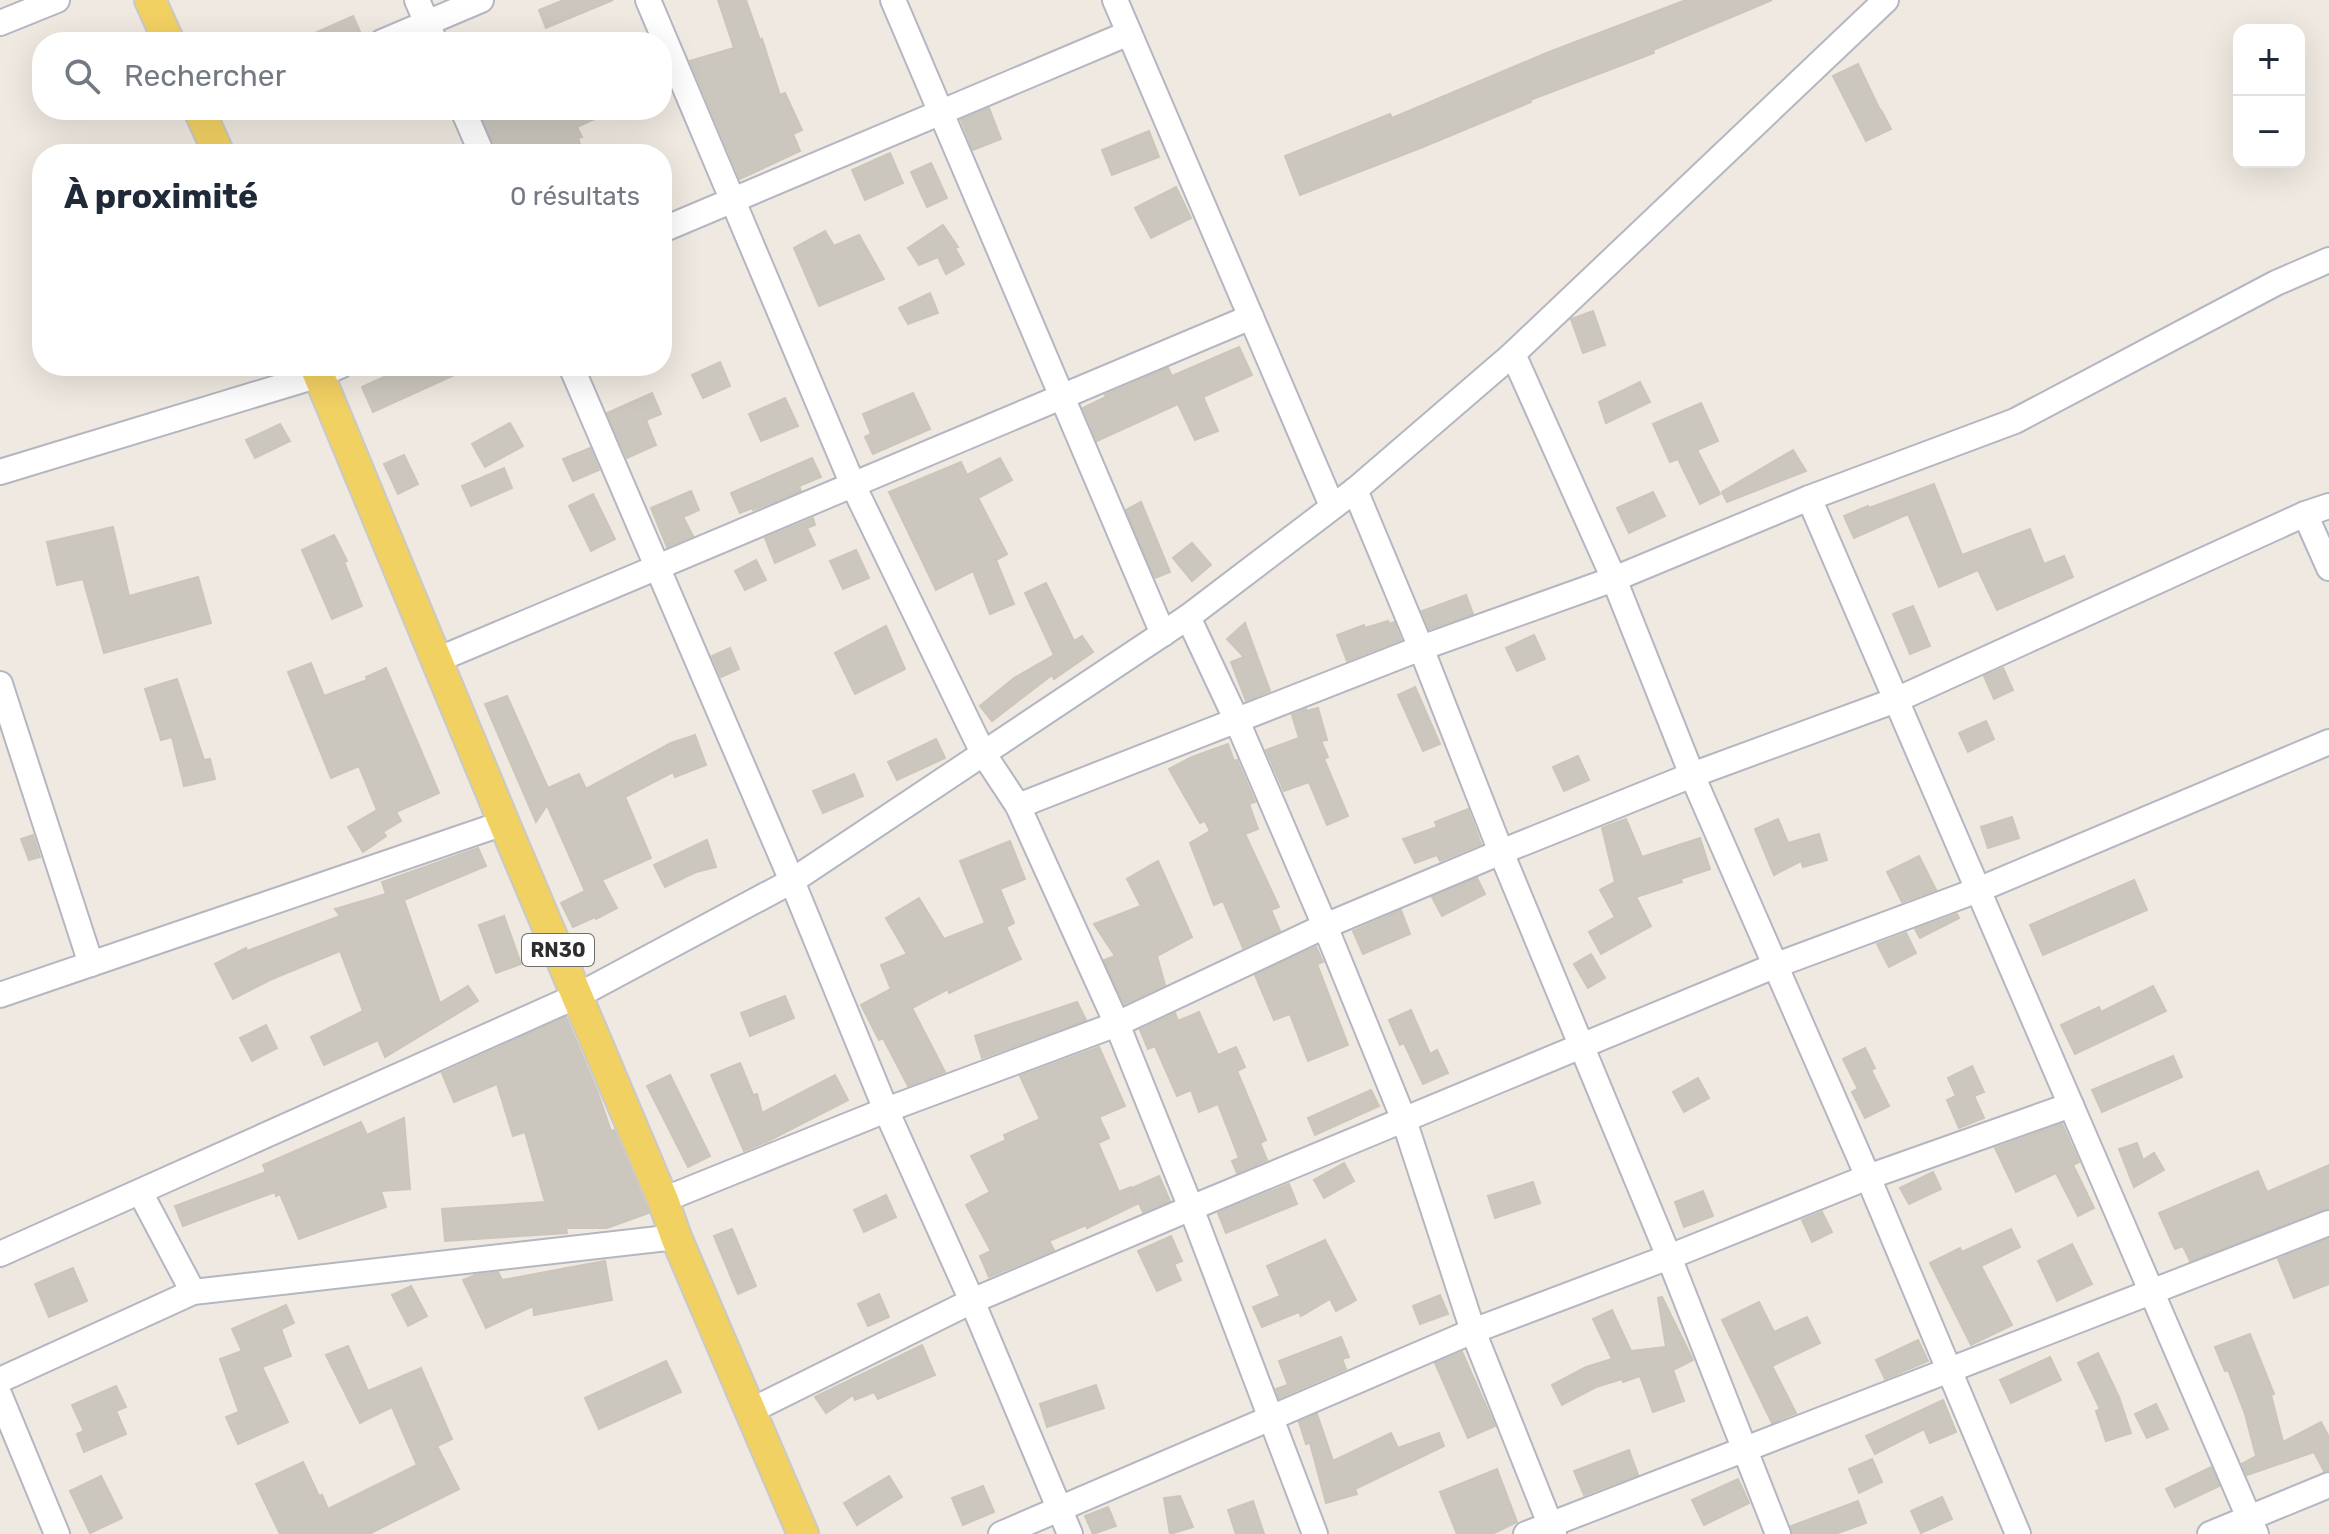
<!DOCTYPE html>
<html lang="fr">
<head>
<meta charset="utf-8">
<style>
  body { margin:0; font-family:Rubik,sans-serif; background:#f2f2f3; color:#1f2937 }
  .controls { position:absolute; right:24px; top:24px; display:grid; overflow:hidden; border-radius:16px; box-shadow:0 8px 32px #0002 }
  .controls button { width:72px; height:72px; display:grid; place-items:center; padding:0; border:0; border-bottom:2px solid #e0e1e3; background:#fff; color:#1f2937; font:40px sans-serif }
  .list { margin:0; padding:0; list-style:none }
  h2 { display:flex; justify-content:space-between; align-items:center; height:104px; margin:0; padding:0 32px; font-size:34px }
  h2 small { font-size:26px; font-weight:400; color:#747a83 }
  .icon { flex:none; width:44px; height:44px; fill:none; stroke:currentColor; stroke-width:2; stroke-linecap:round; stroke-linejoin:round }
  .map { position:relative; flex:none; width:2329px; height:1534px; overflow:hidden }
  .search { position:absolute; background:#fff; box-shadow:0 8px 32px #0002; left:32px; top:32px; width:640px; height:88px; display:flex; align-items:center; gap:20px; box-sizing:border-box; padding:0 28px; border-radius:32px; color:#747a83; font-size:30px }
  .panel { position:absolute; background:#fff; box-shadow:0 8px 32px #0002; left:32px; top:144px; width:640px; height:232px; border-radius:32px }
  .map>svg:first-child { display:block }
  .building { fill:#cbc7bf; stroke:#cbc5ba; stroke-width:2 }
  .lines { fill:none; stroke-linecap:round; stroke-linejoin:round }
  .minor-casing { stroke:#b4b7c1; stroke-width:28 }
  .major-casing { stroke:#c9c9c9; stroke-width:34 }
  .minor { stroke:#fff; stroke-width:24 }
  .major { stroke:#f2d163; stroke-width:30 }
  .labels { text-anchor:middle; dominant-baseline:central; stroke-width:6; stroke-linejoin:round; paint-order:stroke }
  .shield { fill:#fff; stroke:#6d6d6d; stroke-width:2 }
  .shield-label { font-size:20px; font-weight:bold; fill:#2e2e2e }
</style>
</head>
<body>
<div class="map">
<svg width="2329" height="1534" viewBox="0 0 2329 1534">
  <rect width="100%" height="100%" fill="#efe9e1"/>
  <g class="building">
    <polygon points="564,0 613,0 546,28 539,10"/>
    <polygon points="718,0 746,0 760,40 762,39 780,95 785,93 802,130 793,134 800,151 740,179 690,61 734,48"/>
    <polygon points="1686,0 1772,0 1653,50 1654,53 1530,100 1531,102 1423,147 1300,195 1285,156 1390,114 1392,118 1549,52"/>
    <polygon points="353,16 361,34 343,42 295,42"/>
    <polygon points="1858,64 1880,110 1881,110 1891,129 1866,141 1833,76"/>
    <polygon points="989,108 1001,139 973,150 961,120"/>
    <polygon points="479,110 614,110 577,127 582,137 578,138 583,154 497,154"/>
    <polygon points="1149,131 1159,157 1112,175 1102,150"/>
    <polygon points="890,153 903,183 865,200 852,170"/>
    <polygon points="931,163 947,198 927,207 911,172"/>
    <polygon points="1176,187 1191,218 1151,238 1135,208"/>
    <polygon points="943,225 958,247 955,248 964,264 946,274 938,257 919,265 908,248"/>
    <polygon points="825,231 834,246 859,235 884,279 819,306 794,248"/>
    <polygon points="930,293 938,313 908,324 899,308"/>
    <polygon points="1593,311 1605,345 1583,353 1571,319"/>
    <polygon points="1239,347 1252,375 1203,397 1218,431 1195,440 1178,404 1097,441 1083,408 1106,397 1105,395 1168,368 1172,376"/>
    <polygon points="720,362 730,386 703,398 692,375"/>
    <polygon points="408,366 474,366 373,412 362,387"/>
    <polygon points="1640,382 1650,402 1606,423 1599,402"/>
    <polygon points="652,393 661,414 646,420 656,445 627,458 607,413"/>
    <polygon points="913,393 930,429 873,454 865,437 871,434 863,414"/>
    <polygon points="785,398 798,426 761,441 749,414"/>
    <polygon points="1701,403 1718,441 1697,450 1720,494 1700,504 1678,459 1670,462 1653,424"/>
    <polygon points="510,423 523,446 485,467 472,444"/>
    <polygon points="280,424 290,441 255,458 246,440"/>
    <polygon points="590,448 599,470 573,481 563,459"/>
    <polygon points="1793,450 1806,471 1727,502 1722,492"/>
    <polygon points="404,455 418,484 398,494 384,464"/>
    <polygon points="812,458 821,477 799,486 801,491 753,510 752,508 740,513 731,493"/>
    <polygon points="1000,458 1012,480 978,498 1007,554 996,560 1014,604 990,614 973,571 936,590 889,492 961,462 967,475"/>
    <polygon points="504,468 512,488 471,506 462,486"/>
    <polygon points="1934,484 1962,555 2030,529 2044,564 2064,556 2073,577 1997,610 1978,570 1939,587 1908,514 1854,538 1844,516 1868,506 1869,508"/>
    <polygon points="691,491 699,510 683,517 693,536 667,547 651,508"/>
    <polygon points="1653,492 1665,516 1629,533 1617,508"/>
    <polygon points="593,494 615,539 591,551 569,506"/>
    <polygon points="1141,502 1170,572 1155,578 1126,510"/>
    <polygon points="813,518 815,525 807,528 815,545 775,563 765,538"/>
    <polygon points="113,527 129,596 198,577 211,623 104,653 83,579 57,585 47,542"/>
    <polygon points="334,535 347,561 344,562 362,606 332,619 302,550"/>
    <polygon points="1192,543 1211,565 1192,581 1173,558"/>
    <polygon points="856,550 869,578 843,589 830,561"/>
    <polygon points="756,560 766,580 745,590 735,571"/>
    <polygon points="1046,583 1074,641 1082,636 1093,652 1054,679 1052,675 992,721 980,706 1014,678 1054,655 1025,593"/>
    <polygon points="1466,595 1473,614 1429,629 1422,611"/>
    <polygon points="1913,606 1930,646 1910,654 1893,614"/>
    <polygon points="1388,621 1389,624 1394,622 1401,640 1347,661 1337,635 1364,625 1365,628"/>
    <polygon points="1245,623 1270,691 1246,701 1231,662 1244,657 1227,639"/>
    <polygon points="886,626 905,669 855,694 835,653"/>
    <polygon points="1534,635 1545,659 1517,671 1506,648"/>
    <polygon points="730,648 739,669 721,677 712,656"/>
    <polygon points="311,663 324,696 367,680 366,677 386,668 439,793 396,812 401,821 383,832 386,836 363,852 348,827 377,810 359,766 331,778 288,672"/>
    <polygon points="2003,668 2013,690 1994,699 1984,676"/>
    <polygon points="177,679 204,760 210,759 215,779 184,786 172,737 161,740 145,689"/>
    <polygon points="1415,687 1440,744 1423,751 1398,695"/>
    <polygon points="507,696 548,788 579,774 586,789 671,743 695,735 706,765 675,777 673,772 625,797 651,858 602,880 617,908 596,919 595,917 573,927 561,903 585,891 547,805 536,822 485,704"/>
    <polygon points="1318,708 1327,740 1321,741 1328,757 1324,759 1348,816 1327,825 1309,782 1284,791 1266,750 1299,738 1292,715 1306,709 1307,711"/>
    <polygon points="1986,721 1994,739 1968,752 1959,733"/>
    <polygon points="936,739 945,758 897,780 888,762"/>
    <polygon points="1228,744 1234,761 1237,760 1255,802 1249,804 1258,829 1245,834 1279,907 1271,910 1280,931 1243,948 1223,901 1214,905 1190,843 1210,831 1205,821 1200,823 1169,769 1192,757"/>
    <polygon points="1578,756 1589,780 1564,791 1553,767"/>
    <polygon points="854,774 863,796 823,813 813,791"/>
    <polygon points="1468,809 1481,844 1440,861 1437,855 1415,863 1403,839 1437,827 1435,822"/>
    <polygon points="2012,817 2019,838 1988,848 1981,827"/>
    <polygon points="1626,819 1642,857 1700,838 1710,869 1680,879 1682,882 1636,897 1651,926 1601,954 1589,932 1615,917 1600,890 1615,882 1602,828"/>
    <polygon points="1778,819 1788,843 1819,834 1827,860 1803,867 1801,861 1774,875 1755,829"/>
    <polygon points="33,835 40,857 29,860 21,839"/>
    <polygon points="707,840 716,867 696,872 665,887 654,865"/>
    <polygon points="1010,841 1025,879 1000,889 1014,923 1006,927 1021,959 949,993 948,989 912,1008 945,1072 908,1086 883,1038 879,1040 861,1005 891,989 881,965 907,954 886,918 919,898 944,939 985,923 960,861"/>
    <polygon points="478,848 486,866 404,900 440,1003 468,986 478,1001 385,1057 378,1040 324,1065 311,1037 363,1011 340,951 272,979 233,999 215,964 246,948 247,951 340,916 335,909 386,894 382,882"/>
    <polygon points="1919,856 1936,890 1902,902 1887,872"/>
    <polygon points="1158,861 1192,937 1157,956 1165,985 1124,1004 1104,960 1115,956 1094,924 1141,906 1127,879"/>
    <polygon points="1477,878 1485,894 1442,916 1432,897"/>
    <polygon points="2134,880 2147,910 2043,955 2030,925"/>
    <polygon points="1401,910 1410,934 1363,954 1353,931"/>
    <polygon points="1957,914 1959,918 1920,938 1915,929"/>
    <polygon points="504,916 521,964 496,973 479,925"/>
    <polygon points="1906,933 1916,953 1889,967 1877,944"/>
    <polygon points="1316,947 1323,962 1317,964 1348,1045 1308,1061 1290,1014 1274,1020 1255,975"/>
    <polygon points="1591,954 1605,978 1588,988 1574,964"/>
    <polygon points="2153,986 2166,1011 2075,1054 2061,1025 2099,1007 2101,1012"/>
    <polygon points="785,996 794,1018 750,1036 741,1013"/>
    <polygon points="1077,1002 1086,1020 982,1058 975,1036"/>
    <polygon points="1411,1010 1430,1054 1437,1050 1448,1073 1423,1084 1404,1043 1400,1045 1389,1020"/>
    <polygon points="1199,1012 1218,1055 1236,1047 1245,1067 1237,1071 1266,1140 1260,1143 1267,1160 1237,1173 1232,1161 1239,1158 1218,1104 1199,1112 1191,1090 1177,1096 1155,1046 1148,1049 1140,1030 1175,1013 1178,1021"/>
    <polygon points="566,1017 598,1093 611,1131 614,1130 649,1213 607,1228 566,1228 567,1233 445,1241 442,1209 545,1202 525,1132 513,1136 497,1084 454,1102 442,1073"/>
    <polygon points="266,1025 277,1048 252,1061 240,1038"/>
    <polygon points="1099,1047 1125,1106 1099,1117 1109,1138 1098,1143 1119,1192 1131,1187 1139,1203 1087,1228 1086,1225 1049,1241 1054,1250 989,1277 980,1256 991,1251 966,1205 990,1192 971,1156 1006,1140 1004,1135 1040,1119 1020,1076"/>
    <polygon points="1865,1048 1875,1068 1871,1070 1889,1106 1865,1118 1852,1092 1858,1089 1843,1059"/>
    <polygon points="2173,1056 2182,1077 2102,1112 2092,1090"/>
    <polygon points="740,1063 753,1095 757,1094 762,1113 835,1075 848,1100 768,1141 744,1151 711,1075"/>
    <polygon points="1972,1066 1984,1092 1974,1096 1984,1118 1959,1128 1947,1100 1956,1096 1948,1078"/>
    <polygon points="670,1075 710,1156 688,1167 647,1086"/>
    <polygon points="1698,1078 1709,1098 1684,1112 1673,1092"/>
    <polygon points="1371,1090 1379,1106 1315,1135 1308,1118"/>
    <polygon points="404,1118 410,1189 381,1191 386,1207 299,1239 280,1194 276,1196 275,1192 183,1226 175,1206 266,1172 263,1165 361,1122 367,1135"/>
    <polygon points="2062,1124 2079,1162 2073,1165 2094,1208 2078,1216 2056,1173 2016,1192 1995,1148"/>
    <polygon points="2137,1143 2143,1160 2154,1153 2164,1170 2134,1187 2119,1149"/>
    <polygon points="1344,1163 1354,1181 1324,1198 1314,1180"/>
    <polygon points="2329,1165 2329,1208 2190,1261 2183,1246 2175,1249 2159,1213 2258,1171 2267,1192"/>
    <polygon points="1933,1172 1941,1189 1909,1204 1900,1188"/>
    <polygon points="1159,1176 1170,1201 1143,1212 1132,1188"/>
    <polygon points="1533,1182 1540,1203 1495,1218 1488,1196"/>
    <polygon points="1289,1184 1297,1204 1226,1233 1218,1213"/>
    <polygon points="1703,1191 1713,1216 1684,1227 1675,1202"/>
    <polygon points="886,1195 896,1217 864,1232 854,1210"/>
    <polygon points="1822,1212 1832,1232 1812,1242 1802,1220"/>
    <polygon points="732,1229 756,1286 738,1294 714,1236"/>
    <polygon points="2011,1229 2020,1247 1981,1266 2012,1325 1971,1345 1930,1263 1960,1248 1962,1252"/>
    <polygon points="1171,1236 1182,1261 1174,1264 1181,1280 1157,1291 1138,1251"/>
    <polygon points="2329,1239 2329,1284 2294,1298 2278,1259"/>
    <polygon points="1325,1240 1356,1300 1336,1311 1330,1299 1301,1316 1299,1312 1262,1327 1253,1307 1280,1296 1267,1266"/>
    <polygon points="2072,1244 2092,1284 2057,1301 2038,1261"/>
    <polygon points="605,1261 612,1300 534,1315 533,1306 486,1328 463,1280 475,1275 498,1272 502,1280"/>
    <polygon points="73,1268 87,1301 49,1317 35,1284"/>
    <polygon points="411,1286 427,1316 408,1326 392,1295"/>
    <polygon points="879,1294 889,1317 868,1326 858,1304"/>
    <polygon points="1440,1295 1448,1314 1420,1324 1413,1306"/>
    <polygon points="1662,1297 1693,1360 1673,1370 1684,1401 1653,1412 1640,1376 1623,1382 1622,1379 1596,1387 1562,1405 1552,1385 1586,1367 1612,1359 1593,1319 1612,1310 1631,1351 1666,1347 1658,1298"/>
    <polygon points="1759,1302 1774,1332 1807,1317 1820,1343 1772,1366 1796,1413 1772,1423 1722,1320"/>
    <polygon points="286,1305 294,1323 281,1329 291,1356 262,1367 288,1422 238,1444 226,1417 239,1412 220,1359 242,1351 232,1329"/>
    <polygon points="2250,1334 2274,1394 2271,1395 2283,1442 2321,1422 2329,1437 2329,1470 2324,1471 2314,1452 2247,1475 2242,1464 2256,1456 2245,1414 2228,1370 2225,1371 2215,1347"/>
    <polygon points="1341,1337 1349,1357 1342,1359 1346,1369 1279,1398 1276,1389 1288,1385 1279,1361"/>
    <polygon points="1918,1340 1928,1361 1885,1379 1876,1360"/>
    <polygon points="922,1345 935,1375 878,1399 874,1392 855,1400 853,1395 826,1413 815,1397"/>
    <polygon points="348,1346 368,1391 421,1368 452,1439 437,1446 459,1489 369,1534 280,1534 256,1484 303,1462 319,1496 322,1495 328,1509 417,1465 392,1407 360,1423 326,1355"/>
    <polygon points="1462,1352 1495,1426 1468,1438 1435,1363"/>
    <polygon points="2098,1353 2119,1397 2131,1433 2106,1441 2096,1411 2100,1409 2078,1363"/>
    <polygon points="2050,1357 2061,1380 2011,1403 2000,1380"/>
    <polygon points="666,1361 681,1392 599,1429 585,1398"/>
    <polygon points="1096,1385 1104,1408 1047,1427 1040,1404"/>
    <polygon points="116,1386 126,1407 116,1411 126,1434 84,1452 77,1434 84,1431 72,1405"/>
    <polygon points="1943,1400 1956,1432 1930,1443 1924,1429 1875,1454 1866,1436"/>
    <polygon points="2156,1404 2168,1429 2147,1438 2135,1414"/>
    <polygon points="1317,1414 1333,1461 1391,1433 1398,1448 1439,1433 1444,1446 1355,1489 1357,1494 1326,1503 1310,1443 1306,1444 1299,1422"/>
    <polygon points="1629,1450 1638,1475 1584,1495 1574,1471"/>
    <polygon points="1872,1459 1882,1482 1859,1493 1849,1469"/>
    <polygon points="2211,1467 2219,1486 2175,1507 2166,1489"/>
    <polygon points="1497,1469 1517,1522 1492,1534 1457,1534 1440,1492"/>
    <polygon points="101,1476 122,1518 90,1533 70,1491"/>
    <polygon points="889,1476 902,1497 857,1525 844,1503"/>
    <polygon points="1738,1479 1749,1503 1704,1525 1692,1500"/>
    <polygon points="983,1486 994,1512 963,1525 952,1498"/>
    <polygon points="1180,1496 1193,1527 1170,1534 1164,1498"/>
    <polygon points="1942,1497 1952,1519 1921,1533 1911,1511"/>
    <polygon points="1253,1501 1264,1534 1236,1534 1228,1510"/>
    <polygon points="1858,1501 1866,1523 1835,1534 1793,1534 1791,1526"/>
    <polygon points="1108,1507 1116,1526 1093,1534 1085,1516"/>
  </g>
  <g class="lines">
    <g class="minor-casing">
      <g id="minor">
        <polyline points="417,0 435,42"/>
        <polyline points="648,0 853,485 983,753 1018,806 1117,1024 1191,1208 1315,1534"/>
        <polyline points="893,0 1163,634"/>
        <polyline points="1115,0 1332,506"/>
        <polyline points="0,23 57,0"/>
        <polyline points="382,42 481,0"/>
        <polyline points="463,110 482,154"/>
        <polyline points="662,230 1129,33"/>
        <polyline points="1513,354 1614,579 1692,775 1868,1177 2018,1534"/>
        <polyline points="571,366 792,881 886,1110 972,1301 1070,1534"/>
        <polyline points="0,472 319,375 340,366"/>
        <polyline points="1355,490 1421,648 1501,852 1669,1257 1778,1534"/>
        <polyline points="1809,498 2256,1534"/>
        <polyline points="2305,514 2329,568"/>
        <polyline points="1188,617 1237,721 1325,926 1404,1120 1473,1331 1554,1534"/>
        <polyline points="437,660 1251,317"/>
        <polyline points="0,684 91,964"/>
        <polyline points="1018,806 1421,648 1614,579 1809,498 2015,421 2276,283 2329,260"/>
        <polyline points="0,995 504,823"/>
        <polyline points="140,1192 193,1292"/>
        <polyline points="663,1200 886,1110 1117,1024 1325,926 1501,852 1692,775 1896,700 2305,514 2329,506"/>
        <polyline points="0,1254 577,996 792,881 1188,617 1355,490 1513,354 1886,0"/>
        <polyline points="0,1380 193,1292 676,1237"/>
        <polyline points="0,1396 57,1534"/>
        <polyline points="750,1411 972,1301 1191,1208 1774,966 1978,890 2329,742"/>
        <polyline points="1001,1534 1473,1331 1669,1257 1868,1177 2071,1105"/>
        <polyline points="1526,1534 2329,1223"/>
        <polyline points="2210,1534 2329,1485"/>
      </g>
    </g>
    <g class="major-casing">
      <g id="major">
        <polyline points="150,0 169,42"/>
        <polyline points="199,110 219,154"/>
        <polyline points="315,366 504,823 663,1200 676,1237 803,1534"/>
      </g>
    </g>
    <use href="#minor" class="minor"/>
    <use href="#major" class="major"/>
  </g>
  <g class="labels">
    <rect class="shield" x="522" y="934" width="72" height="32" rx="6"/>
    <g class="shield-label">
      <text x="558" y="950">RN30</text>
    </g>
  </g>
</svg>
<div class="controls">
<button>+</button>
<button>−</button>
</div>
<div class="search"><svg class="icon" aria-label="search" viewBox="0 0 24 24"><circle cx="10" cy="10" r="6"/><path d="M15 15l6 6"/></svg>Rechercher</div>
<section class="panel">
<h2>À proximité<small>0 résultats</small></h2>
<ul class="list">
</ul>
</section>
</div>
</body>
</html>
